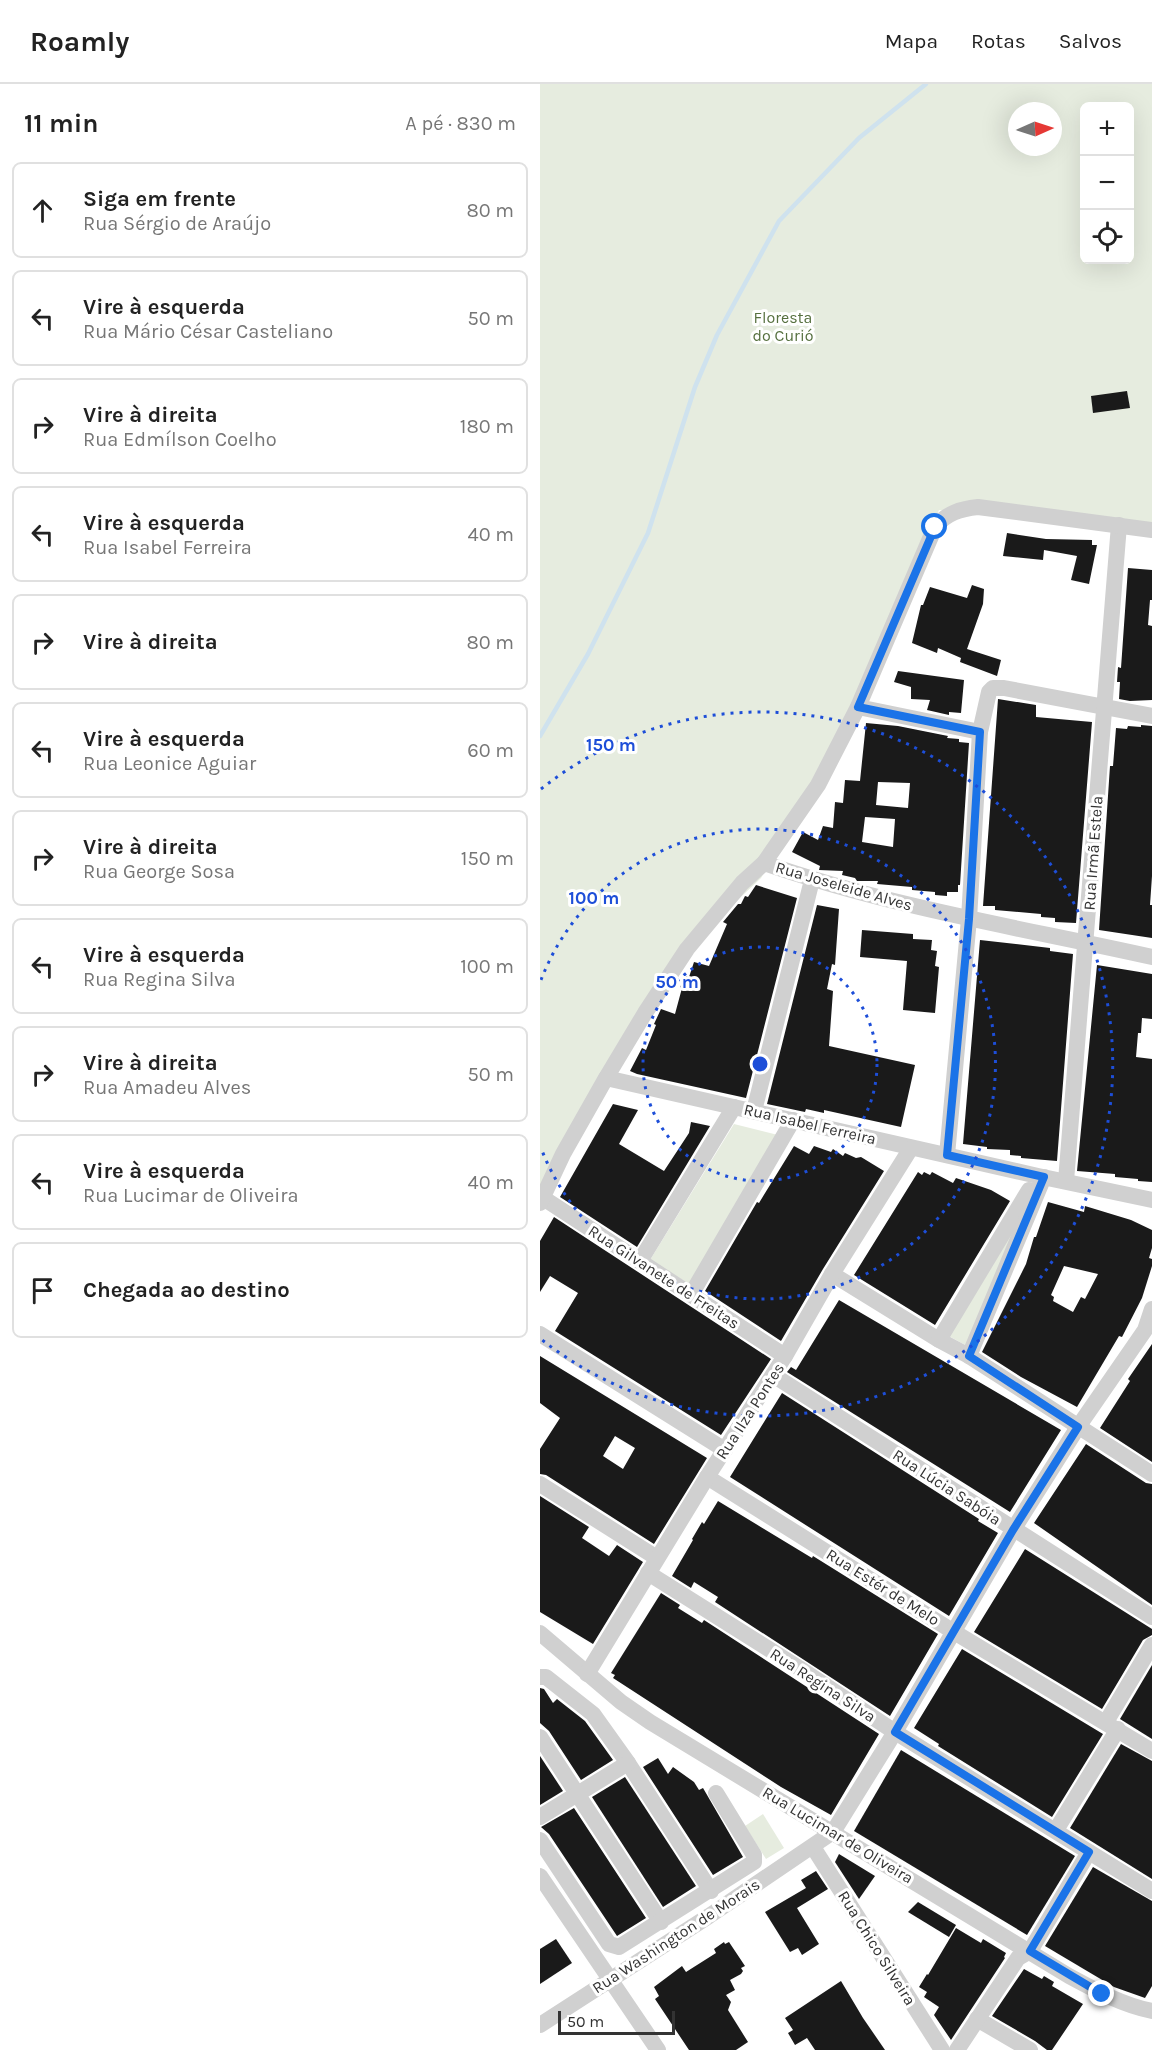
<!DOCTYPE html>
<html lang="pt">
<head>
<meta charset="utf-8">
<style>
  body { margin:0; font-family:Karla,sans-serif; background:#f6f6f6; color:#222 }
  .controls { position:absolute; right:18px; top:18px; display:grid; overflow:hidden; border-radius:9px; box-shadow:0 6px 24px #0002 }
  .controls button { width:54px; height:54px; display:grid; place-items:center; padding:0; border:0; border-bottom:2px solid #e0e0e0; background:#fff; color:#222; font:30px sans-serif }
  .compass { position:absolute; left:468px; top:18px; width:54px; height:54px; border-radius:50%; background:#fff; box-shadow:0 6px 24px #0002; rotate:87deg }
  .scale { position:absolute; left:18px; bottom:15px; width:117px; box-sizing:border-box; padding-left:6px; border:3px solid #333; border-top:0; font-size:16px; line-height:21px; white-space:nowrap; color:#333; -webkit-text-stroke:4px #fff; paint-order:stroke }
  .stop { position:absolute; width:18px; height:18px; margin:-14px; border:4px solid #1a73e8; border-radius:50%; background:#fff }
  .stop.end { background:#1a73e8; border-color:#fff; box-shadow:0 2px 6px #0008 }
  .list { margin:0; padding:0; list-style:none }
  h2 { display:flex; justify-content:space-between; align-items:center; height:78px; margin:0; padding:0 24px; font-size:26px }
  h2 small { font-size:20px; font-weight:400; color:#767676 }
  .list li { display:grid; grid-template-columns:39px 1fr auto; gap:18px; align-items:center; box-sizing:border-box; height:96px; margin:0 12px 12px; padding:0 12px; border:2px solid #e0e0e0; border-radius:9px }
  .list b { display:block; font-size:22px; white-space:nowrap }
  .list p { margin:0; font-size:20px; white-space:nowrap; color:#767676 }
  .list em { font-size:20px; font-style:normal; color:#767676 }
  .icon { flex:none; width:33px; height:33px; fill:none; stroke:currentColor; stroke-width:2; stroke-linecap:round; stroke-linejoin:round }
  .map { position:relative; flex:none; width:612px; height:1966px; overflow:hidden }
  header { display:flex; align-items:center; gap:36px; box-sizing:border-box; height:84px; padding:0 30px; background:#fff; border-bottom:2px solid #e0e0e0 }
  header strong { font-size:28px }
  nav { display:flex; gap:33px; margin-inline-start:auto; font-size:21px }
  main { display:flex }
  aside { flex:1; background:#fff }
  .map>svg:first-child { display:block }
  .green { fill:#e6ecdf; fill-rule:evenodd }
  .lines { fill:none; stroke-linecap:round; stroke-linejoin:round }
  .stream { stroke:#cfe2ee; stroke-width:4.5 }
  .building { fill:#1a1a1a; fill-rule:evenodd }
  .minor { stroke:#d0d0d0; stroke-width:16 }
  .route { stroke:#1a73e8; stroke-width:8 }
  .ring { fill:none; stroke:#1d4ed8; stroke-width:3; stroke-dasharray:3 6 }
  .labels { text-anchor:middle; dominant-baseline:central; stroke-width:6; stroke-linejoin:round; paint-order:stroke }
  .park-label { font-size:16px; fill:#56703f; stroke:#fff }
  .street-label { font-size:16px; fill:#333; stroke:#fff }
  .centre { fill:#1d4ed8; stroke:#fff; stroke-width:3 }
  .ring-label { font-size:18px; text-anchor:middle; font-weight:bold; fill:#1d4ed8; stroke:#fff; stroke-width:6; stroke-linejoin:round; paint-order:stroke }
</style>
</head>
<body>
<header>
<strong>Roamly</strong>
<nav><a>Mapa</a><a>Rotas</a><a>Salvos</a></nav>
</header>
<main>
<aside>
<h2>11 min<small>A pé · 830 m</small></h2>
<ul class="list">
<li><svg class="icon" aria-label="ahead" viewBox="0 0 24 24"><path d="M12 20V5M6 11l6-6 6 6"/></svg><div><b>Siga em frente</b><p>Rua Sérgio de Araújo</p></div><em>80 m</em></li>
<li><svg class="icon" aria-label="left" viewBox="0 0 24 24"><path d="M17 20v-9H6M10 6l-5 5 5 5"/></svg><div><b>Vire à esquerda</b><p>Rua Mário César Casteliano</p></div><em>50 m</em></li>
<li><svg class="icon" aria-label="right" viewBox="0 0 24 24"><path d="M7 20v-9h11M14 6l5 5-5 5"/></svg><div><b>Vire à direita</b><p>Rua Edmílson Coelho</p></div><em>180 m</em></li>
<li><svg class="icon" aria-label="left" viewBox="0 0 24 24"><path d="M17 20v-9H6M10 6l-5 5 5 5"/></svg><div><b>Vire à esquerda</b><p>Rua Isabel Ferreira</p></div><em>40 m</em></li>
<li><svg class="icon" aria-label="right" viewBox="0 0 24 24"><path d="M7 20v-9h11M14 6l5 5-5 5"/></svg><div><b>Vire à direita</b></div><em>80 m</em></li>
<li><svg class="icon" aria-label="left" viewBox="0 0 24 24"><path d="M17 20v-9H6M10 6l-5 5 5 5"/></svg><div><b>Vire à esquerda</b><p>Rua Leonice Aguiar</p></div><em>60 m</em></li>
<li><svg class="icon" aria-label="right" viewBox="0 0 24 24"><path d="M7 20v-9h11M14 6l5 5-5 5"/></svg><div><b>Vire à direita</b><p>Rua George Sosa</p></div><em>150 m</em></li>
<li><svg class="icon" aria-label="left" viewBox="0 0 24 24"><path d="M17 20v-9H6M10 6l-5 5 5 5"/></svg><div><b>Vire à esquerda</b><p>Rua Regina Silva</p></div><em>100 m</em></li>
<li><svg class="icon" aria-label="right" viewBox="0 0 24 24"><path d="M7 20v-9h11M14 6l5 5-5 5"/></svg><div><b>Vire à direita</b><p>Rua Amadeu Alves</p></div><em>50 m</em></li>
<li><svg class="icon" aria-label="left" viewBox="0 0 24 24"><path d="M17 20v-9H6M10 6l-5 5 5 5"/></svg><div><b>Vire à esquerda</b><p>Rua Lucimar de Oliveira</p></div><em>40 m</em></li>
<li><svg class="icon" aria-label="arrive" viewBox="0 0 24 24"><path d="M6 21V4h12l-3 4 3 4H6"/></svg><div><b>Chegada ao destino</b></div></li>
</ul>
</aside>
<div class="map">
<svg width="612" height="1966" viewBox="0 0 612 1966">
  <rect width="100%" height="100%" fill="#fff"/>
  <g class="green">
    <path d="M 0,0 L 612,0 L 612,447 L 399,426 L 303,656 L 221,794 L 152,859 L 0,1115 ZM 544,22 L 590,22 L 590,176 L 544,176 ZM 477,27 L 513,27 L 513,63 L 477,63 Z"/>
    <polygon points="194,1040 242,1052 151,1201 110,1176"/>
    <polygon points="487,1118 427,1262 407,1251"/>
    <polygon points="223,1730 244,1764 226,1775 205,1742"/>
  </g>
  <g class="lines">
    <polyline class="stream" points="0,652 48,570 108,449 155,303 177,251 239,137 319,54 386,0"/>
  </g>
  <g class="building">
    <polygon points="587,307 590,324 553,329 551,312"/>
    <polygon points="467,449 506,455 552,456 552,461 557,461 549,500 531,496 537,472 504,466 503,476 463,472"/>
    <polygon points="588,484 612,486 612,516 610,516 608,541 612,542 612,616 590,617 579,615 580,598 577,598 578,583 581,584"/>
    <polygon points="432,501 444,505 443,520 427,565 461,576 457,592 420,578 421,574 398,564 397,569 372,559 381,521 383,521 390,503 427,514"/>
    <polygon points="358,587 424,596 421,629 409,628 409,631 387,626 390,616 371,615 371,603 354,598"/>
    <polygon points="458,615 496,621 496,633 552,638 536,839 515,838 515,834 501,833 501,830 455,826 455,822 443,822"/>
    <path d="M 326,639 L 358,642 L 408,652 L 407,654 L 419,655 L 419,658 L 429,659 L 420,801 L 418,801 L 418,808 L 407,808 L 407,812 L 395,811 L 395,808 L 372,806 L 372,803 L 337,800 L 338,797 L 317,797 L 315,794 L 302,791 L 303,787 L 279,786 L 280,782 L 252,768 L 263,748 L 278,756 L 283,742 L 293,744 L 295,718 L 303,719 L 305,696 L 320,697 ZM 338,698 L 370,699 L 368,724 L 336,721 ZM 325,733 L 355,735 L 353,763 L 322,758 Z"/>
    <polygon points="601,641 612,642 612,792 610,821 612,821 612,854 559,846 570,682 573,682 576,644 587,645 588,642 601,643"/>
    <polygon points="216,801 257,814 206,1014 97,990 90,987 102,964 106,966 116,941 114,940 121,925 135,930 142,904 140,903 146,892 149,893 154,878 169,882 187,840 183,838 198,820 201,820 205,812 208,813"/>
    <polygon points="277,821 299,825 295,881 292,880 287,905 293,907 289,962 375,981 361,1043 284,1026 284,1029 266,1025 265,1028 227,1020"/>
    <polygon points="322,846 373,850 373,855 392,856 391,866 397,867 395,882 399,883 395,929 363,926 367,877 320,873"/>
    <polygon points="440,856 510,864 510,867 533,870 517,1077 481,1074 481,1072 470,1071 470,1066 447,1065 447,1063 423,1060"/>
    <polygon points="557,881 612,890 612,935 602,934 601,949 598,949 596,973 612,975 612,1098 598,1097 598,1095 575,1093 575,1090 537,1087"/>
    <polygon points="73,1020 98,1026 79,1060 124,1087 149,1049 151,1038 170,1042 97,1163 20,1113"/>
    <polygon points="254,1062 269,1070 274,1062 291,1068 293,1065 303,1072 305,1069 316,1074 321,1073 344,1087 283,1185 241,1257 165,1207 217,1118 219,1119"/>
    <polygon points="378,1088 382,1091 384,1088 390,1091 392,1088 413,1099 416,1094 451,1106 470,1117 395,1241 314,1191"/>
    <path d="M 508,1118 L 544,1128 L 545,1122 L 591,1136 L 612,1146 L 612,1164 L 609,1174 L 612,1175 L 612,1182 L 602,1214 L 582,1253 L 579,1252 L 537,1323 L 481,1293 L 442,1268 L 486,1180 L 494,1153 L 496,1153 ZM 524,1182 L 558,1190 L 545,1215 L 541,1213 L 533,1228 L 513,1217 L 514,1213 L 511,1211 Z"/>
    <polygon points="14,1133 231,1275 181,1351 15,1247 38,1209 10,1192 0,1208 0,1157"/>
    <polygon points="299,1216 521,1346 470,1428 247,1288 251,1283 256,1286"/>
    <polygon points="612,1260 612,1378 560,1344 590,1297 588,1295"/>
    <path d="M 0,1272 L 167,1374 L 114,1460 L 6,1391 L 0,1390 L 0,1365 L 20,1334 L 0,1319 ZM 75,1352 L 95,1364 L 83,1385 L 63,1372 Z"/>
    <polygon points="242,1309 439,1435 438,1437 458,1449 409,1532 190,1393"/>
    <polygon points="546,1360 606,1399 612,1400 612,1521 494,1439"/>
    <polygon points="0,1412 49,1443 42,1454 69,1472 77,1461 103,1478 53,1560 0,1528"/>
    <polygon points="178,1417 272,1474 273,1472 398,1550 350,1632 175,1518 178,1513 154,1498 151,1504 132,1492 153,1456 152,1455 162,1438 164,1440"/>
    <polygon points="485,1465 612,1545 612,1551 603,1556 562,1625 434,1548"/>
    <polygon points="121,1509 140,1521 138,1524 162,1539 164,1536 339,1650 291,1731 241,1703 73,1594 75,1591 71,1589"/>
    <polygon points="422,1565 563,1650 512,1733 398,1662 399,1660 374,1644"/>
    <polygon points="612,1581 612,1655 580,1635"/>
    <polygon points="0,1604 4,1605 13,1619 17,1615 45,1637 73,1676 41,1696 9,1647 0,1639"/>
    <polygon points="581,1660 612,1677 612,1795 530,1744"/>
    <polygon points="361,1666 535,1772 487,1851 314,1747"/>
    <polygon points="0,1672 23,1707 0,1721"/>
    <polygon points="118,1674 128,1690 133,1683 154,1698 159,1706 163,1704 203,1773 173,1791 103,1683"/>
    <polygon points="85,1693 156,1802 123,1823 52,1713"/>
    <polygon points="34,1724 106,1834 77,1852 9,1750 1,1743"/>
    <polygon points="299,1770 335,1792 319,1815 295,1778"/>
    <polygon points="553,1783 612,1817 612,1902 605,1914 574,1903 505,1862"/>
    <polygon points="276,1787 288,1805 257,1824 279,1860 262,1871 258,1864 250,1868 225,1828 266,1804 261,1796"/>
    <polygon points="378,1818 416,1841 409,1853 368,1828"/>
    <polygon points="416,1844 441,1859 443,1855 466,1869 464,1873 465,1874 411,1956 394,1931 399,1923 384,1913 387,1908 379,1903 387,1890 388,1891"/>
    <polygon points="16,1855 32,1879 0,1900 0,1865"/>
    <polygon points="184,1858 185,1860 189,1858 205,1882 201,1884 203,1887 201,1890 190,1896 195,1906 186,1911 191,1918 188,1926 208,1958 196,1966 149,1966 115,1915 119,1912 114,1903 142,1882 146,1888 176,1869 174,1865"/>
    <polygon points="484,1885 502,1895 504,1892 514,1898 512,1902 543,1920 512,1966 507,1966 495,1957 452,1932"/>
    <polygon points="301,1897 323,1934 345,1966 275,1966 267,1954 255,1961 248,1949 253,1946 245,1934"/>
  </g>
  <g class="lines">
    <g class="minor">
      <polyline points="318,623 440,648"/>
      <path d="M 224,779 C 350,823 482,844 612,873"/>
      <polyline points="66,994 498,1092 612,1116"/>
      <polyline points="214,1027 272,796"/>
      <polyline points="407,1071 429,835 440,648 449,608 453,604 464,604 612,632"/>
      <polyline points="526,1097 579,441"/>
      <polyline points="3,1114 245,1272"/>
      <path d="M 0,1119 L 23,1070 L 66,994 L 105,929 L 147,865 L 202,799 L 224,779 L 278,701 L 318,623 L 395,443 C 407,429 420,425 438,423 L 612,446"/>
      <polyline points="100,1177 194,1023"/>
      <polyline points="292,1190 399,1256 429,1272 612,1390"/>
      <polyline points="152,1209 253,1036"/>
      <polyline points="0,1250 185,1366"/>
      <polyline points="399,1256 489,1106"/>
      <polyline points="429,1272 504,1093"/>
      <polyline points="233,1291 612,1533"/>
      <polyline points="167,1393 414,1548 612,1667"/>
      <polyline points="0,1400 117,1474"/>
      <polyline points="108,1489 259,1584 355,1648 612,1807"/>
      <path d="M 0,1549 L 81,1618 L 110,1638 L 529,1892 C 555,1906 582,1921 612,1927"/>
      <polyline points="47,1590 167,1393 245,1272 292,1190 371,1064"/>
      <polyline points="0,1593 6,1593 53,1630 88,1679 171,1807"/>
      <polyline points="566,1638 612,1561"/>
      <polyline points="0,1653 121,1838"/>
      <polyline points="0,1733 88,1679"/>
      <polyline points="516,1746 578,1645"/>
      <polyline points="0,1756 69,1860 79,1863 214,1778 214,1771 176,1709"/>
      <polyline points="273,1763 402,1966"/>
      <polyline points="0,1792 118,1966"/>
      <polyline points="437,1935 490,1966"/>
      <polyline points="0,1941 169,1832 293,1748 355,1648 473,1446 538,1343 605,1246 612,1225"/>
      <polyline points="417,1966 478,1874 490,1867 549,1768"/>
    </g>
  </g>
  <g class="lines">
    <polyline class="route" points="395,443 318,623 440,648 429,835 407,1071 504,1093 429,1272 538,1343 473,1446 355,1648 549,1768 490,1867 562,1910"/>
  </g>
  <g class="ring">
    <circle cx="220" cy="980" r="117"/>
    <path d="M1 896A235 235 0 1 1 1 1064"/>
    <path d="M1 705A352 352 0 1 1 1 1255"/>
  </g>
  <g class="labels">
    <g class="park-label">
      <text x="243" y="233">Floresta<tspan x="243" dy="18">do Curió</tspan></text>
    </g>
    <g class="street-label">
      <text transform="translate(553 769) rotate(-86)">Rua Irmã Estela</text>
      <text transform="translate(304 802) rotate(16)">Rua Joseleide Alves</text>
      <text transform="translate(270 1040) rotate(13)">Rua Isabel Ferreira</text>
      <text transform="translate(124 1193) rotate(33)">Rua Gilvanete de Freitas</text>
      <text transform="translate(210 1327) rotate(-57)">Rua Ilza Pontes</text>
      <text transform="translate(407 1403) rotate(33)">Rua Lúcia Sabóia</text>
      <text transform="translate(343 1503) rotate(32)">Rua Estér de Melo</text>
      <text transform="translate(283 1601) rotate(33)">Rua Regina Silva</text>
      <text transform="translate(298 1751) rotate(31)">Rua Lucimar de Oliveira</text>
      <text transform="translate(136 1852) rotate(-33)">Rua Washington de Morais</text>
      <text transform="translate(337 1864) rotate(58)">Rua Chico Silveira</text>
    </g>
  </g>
  <circle cx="220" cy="980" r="9" class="centre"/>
  <g class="ring-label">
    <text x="71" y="667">150 m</text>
    <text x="54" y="820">100 m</text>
    <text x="137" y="904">50 m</text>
  </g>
</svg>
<div class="controls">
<button>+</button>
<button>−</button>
<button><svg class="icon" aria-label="locate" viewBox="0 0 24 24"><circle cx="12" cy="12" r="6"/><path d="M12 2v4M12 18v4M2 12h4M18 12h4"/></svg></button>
</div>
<svg class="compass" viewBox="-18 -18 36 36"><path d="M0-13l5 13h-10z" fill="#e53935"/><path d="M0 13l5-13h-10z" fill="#767676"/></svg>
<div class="scale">50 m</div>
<div class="stop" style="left:395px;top:443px"></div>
<div class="stop end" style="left:562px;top:1910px"></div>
</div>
</main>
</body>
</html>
